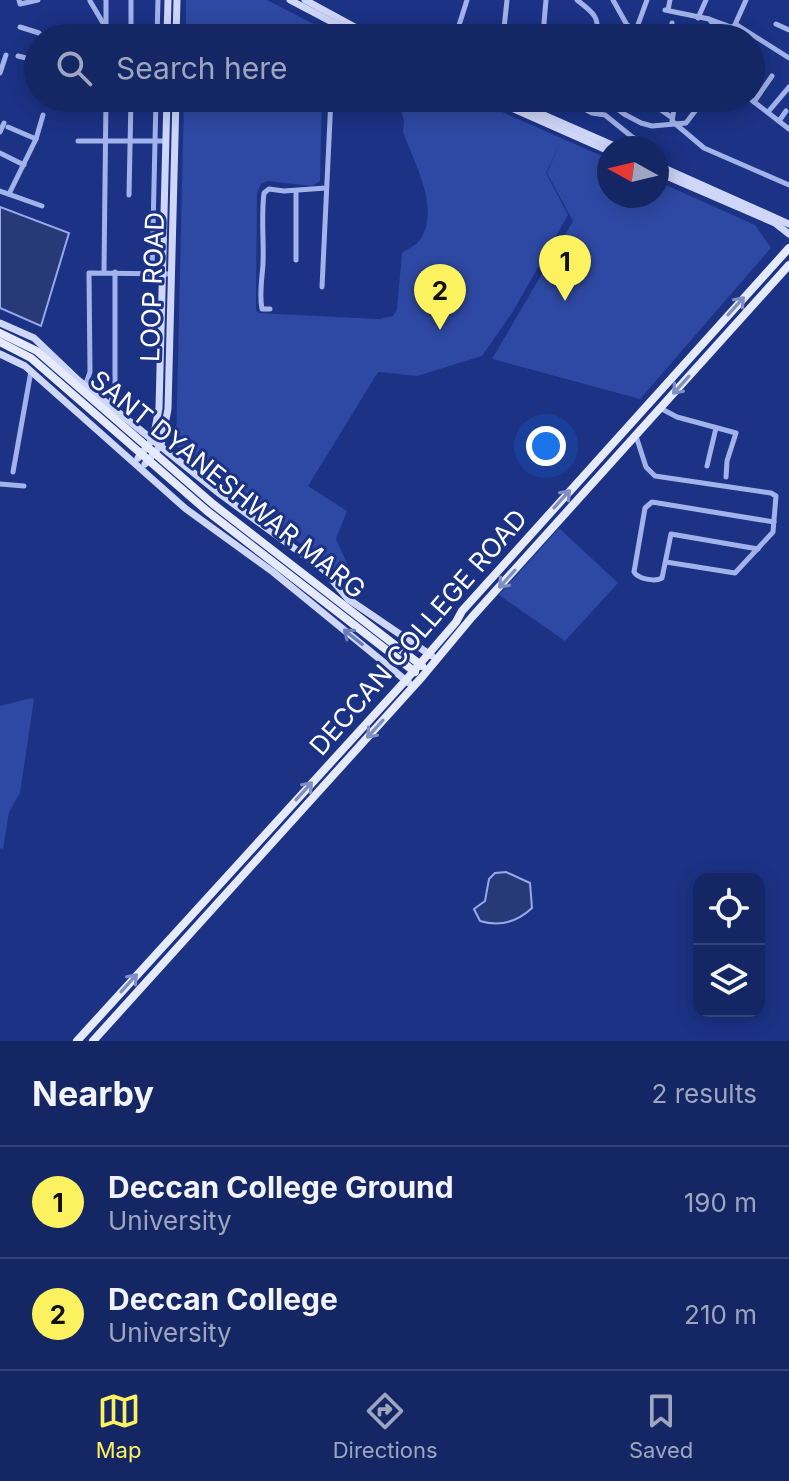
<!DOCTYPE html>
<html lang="en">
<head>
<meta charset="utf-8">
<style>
  body { margin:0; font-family:Inter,sans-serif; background:#1d2e6a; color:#f1f3f6 }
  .controls { position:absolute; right:24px; bottom:24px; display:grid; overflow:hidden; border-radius:16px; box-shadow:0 4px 20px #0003 }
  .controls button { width:72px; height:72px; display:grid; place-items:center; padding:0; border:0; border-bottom:2px solid #334378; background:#142664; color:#f1f3f6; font:40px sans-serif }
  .compass { position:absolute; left:597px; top:136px; width:72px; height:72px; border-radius:50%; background:#142664; box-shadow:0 4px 20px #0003; rotate:278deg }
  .you { position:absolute; left:546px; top:446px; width:28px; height:28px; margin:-20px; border:6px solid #fff; border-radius:50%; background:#1a73e8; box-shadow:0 0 0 12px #1a73e833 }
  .badge { display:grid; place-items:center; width:52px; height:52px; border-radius:50%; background:#fcf25f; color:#111; font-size:26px; font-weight:700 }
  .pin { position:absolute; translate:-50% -66px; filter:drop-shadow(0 2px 4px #0008) }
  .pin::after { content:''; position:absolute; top:42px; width:28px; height:24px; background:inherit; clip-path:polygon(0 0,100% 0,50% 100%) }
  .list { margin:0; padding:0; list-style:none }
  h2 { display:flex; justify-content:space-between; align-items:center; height:104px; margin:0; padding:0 32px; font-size:34px }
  h2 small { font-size:26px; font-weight:400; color:#9da5bf }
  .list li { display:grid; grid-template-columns:52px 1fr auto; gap:24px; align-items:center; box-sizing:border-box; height:112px; padding:0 32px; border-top:2px solid #334378 }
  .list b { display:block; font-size:30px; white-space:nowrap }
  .list p { margin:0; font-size:26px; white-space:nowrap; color:#9da5bf }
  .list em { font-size:26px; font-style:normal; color:#9da5bf }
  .icon { flex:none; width:44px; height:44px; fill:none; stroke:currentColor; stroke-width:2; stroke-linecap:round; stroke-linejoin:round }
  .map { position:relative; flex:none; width:789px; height:1041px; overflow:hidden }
  .search { position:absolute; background:#142664; box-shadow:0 4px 20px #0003; left:24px; right:24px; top:24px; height:88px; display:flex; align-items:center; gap:20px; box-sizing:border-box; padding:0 28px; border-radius:44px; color:#9da5bf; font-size:30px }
  .sheet { height:328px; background:#142664 }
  nav { display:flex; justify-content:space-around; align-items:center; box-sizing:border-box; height:112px; border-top:2px solid #334378; background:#142664; font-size:22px; color:#9da5bf }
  nav a { display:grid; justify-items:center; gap:4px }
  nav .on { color:#fcf25f }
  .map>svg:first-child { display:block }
  .green { fill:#2e49a3 }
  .water { fill:#283977; stroke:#95aaed; stroke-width:2 }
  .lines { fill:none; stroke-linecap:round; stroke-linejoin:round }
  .street { stroke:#a2b3eb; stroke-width:5 }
  .secondary { stroke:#ced7f8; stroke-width:7 }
  .primary { stroke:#e6eaff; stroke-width:8 }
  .oneway { stroke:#808ec2 }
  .oneway2 { stroke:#6c7cb9 }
  .labels { text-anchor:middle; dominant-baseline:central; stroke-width:6; stroke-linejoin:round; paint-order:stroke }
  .street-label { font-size:26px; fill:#fff; stroke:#1b3285 }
</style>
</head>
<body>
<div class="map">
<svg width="789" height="1041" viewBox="0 0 789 1041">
  <rect width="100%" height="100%" fill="#1b3285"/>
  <g class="green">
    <polygon points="186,0 267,0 341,38 186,38"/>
    <path d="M 184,98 L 322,98 L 320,181 L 312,186 L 267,181 L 261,184 L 257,193 L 256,310 L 259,313 L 379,319 L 393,316 L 397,309 L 402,253 C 407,249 415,246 418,242 C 443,212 414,163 403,132 L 404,121 L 397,98 L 470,98 L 609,159 L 609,196 L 657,196 L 657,181 L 755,225 L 771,248 L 640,399 L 492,359 L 573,221 L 547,173 L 560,143 L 546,173 L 568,215 L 512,313 L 482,356 L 417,376 L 378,372 L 308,486 L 347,511 L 336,539 L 350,570 L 346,579 L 176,446 Z"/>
    <polygon points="559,528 618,583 565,641 499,595"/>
    <polygon points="31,698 34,699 20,793 9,812 3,849 0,848 0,706"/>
  </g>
  <g class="water">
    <polygon points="0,207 69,233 41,326 0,308"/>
    <path d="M 506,872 L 530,883 L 532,908 C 517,922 500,927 480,921 L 474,909 L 485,901 L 489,879 L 495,873 Z"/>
  </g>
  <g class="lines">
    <g class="street">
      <polyline points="19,0 20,4 38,0"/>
      <path d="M 577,0 C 593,12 600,17 597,38"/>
      <polyline points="613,0 627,25 636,30 636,38"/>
      <polyline points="90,1 106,28"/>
      <polyline points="665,10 709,19 713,24 708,38"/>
      <polyline points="668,10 670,0"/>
      <polyline points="698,18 706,0"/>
      <polyline points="709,19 731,27 737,25 789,58"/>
      <polyline points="776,24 789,30"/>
      <polyline points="20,27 39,33 42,38"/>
      <polyline points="636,30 647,0"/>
      <polyline points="369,32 398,38"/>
      <polyline points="106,38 106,0"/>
      <polyline points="131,38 131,0"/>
      <polyline points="157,38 158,0"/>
      <polyline points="455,38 467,0"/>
      <polyline points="503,38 507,0"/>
      <polyline points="546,38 544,23 546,0"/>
      <polyline points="670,38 672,23"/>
      <polyline points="729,38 746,0"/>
      <polyline points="18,56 38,61"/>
      <polyline points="0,73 6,55"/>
      <polyline points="564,98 592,113 605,115 631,136 647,146"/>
      <polyline points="603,98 624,114 641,123 652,126 686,123 705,98"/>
      <polyline points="676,98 672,121 704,148 789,185"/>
      <polyline points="749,98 789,129"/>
      <polyline points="645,99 671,117"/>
      <polyline points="754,102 772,76"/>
      <polyline points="768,112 789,87"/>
      <polyline points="779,121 786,111"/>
      <polyline points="8,127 36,139"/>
      <polyline points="0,132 4,123"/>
      <polyline points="78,141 166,141"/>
      <polyline points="0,153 24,165"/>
      <polyline points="0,191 42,206"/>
      <polyline points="296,191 296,260"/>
      <polyline points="9,194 36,139 43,115"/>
      <polyline points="129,195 131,98"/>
      <polyline points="104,271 106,98"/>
      <polyline points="152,273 156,98"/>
      <polyline points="322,287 331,98"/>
      <path d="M 270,309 L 262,309 C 259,294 262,279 263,264 C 264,240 261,217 264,193 L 269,189 L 284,191 L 326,188"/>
      <polyline points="85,386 90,372 89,273 172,274"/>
      <polyline points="109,405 115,391 115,272"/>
      <polyline points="660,408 677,417 736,433 727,461 726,477"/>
      <polyline points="636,436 646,467 655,476 771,493 776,496 773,532 735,573 666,562"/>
      <polyline points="707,466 716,428"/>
      <polyline points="13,472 31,371"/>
      <polyline points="0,484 24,486"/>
      <path d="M 758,549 L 671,534 L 662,578 C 655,582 638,579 634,572 L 645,508 L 652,502 L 774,522"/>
    </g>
    <g class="secondary">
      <polyline points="290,0 362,38"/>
      <polyline points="305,0 375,38"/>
      <polyline points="167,38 168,0"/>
      <polyline points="176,38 177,0"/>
      <polyline points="489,98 609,151"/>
      <polyline points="505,98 619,148"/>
      <polyline points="657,165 789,224"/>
      <polyline points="657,172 775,223 789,234"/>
      <polyline points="0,323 34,338 78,380 220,494 324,570 348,599 432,656"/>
      <polyline points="0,354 25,366 186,509 273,572 409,683"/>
      <polyline points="138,458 153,439 159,408 167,98"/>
      <polyline points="145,464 161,445 168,409 176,98"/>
    </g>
    <g class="primary">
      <polyline points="0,333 37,351 213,504 422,666"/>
      <polyline points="0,342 31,358 207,511 415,672"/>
      <polyline points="77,1041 406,680 456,622 462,611 789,248"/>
      <polyline points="93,1041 422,677 472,617 789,265"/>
    </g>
  </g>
  <defs><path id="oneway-shaft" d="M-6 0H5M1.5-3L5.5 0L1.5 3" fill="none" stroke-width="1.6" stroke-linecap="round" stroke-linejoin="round" transform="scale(2)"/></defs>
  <g class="oneway">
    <use href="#oneway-shaft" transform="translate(736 306) rotate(-48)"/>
    <use href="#oneway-shaft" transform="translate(681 385) rotate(132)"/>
    <use href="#oneway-shaft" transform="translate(562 499) rotate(-48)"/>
    <use href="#oneway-shaft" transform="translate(507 579) rotate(132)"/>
    <use href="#oneway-shaft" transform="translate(375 729) rotate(132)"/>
    <use href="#oneway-shaft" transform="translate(304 791) rotate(-48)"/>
    <use href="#oneway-shaft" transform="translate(129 983) rotate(-48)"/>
  </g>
  <use class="oneway2" href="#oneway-shaft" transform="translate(353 637) rotate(-141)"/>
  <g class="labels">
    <g class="street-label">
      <text transform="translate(152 287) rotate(-88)">LOOP ROAD</text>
      <text transform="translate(228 484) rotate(39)">SANT DYANESHWAR MARG</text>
      <text transform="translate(418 632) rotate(-49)">DECCAN COLLEGE ROAD</text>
    </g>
  </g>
</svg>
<div class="controls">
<button><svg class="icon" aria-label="locate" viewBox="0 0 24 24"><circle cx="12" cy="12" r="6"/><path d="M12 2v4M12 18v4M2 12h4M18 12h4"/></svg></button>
<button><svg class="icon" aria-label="layers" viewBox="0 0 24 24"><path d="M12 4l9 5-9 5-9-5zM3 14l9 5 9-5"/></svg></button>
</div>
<svg class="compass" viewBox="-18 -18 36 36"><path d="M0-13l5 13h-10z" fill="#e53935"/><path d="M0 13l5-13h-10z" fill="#9da5bf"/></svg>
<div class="you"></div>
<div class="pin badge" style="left:565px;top:301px">1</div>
<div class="pin badge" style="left:440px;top:330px">2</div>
<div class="search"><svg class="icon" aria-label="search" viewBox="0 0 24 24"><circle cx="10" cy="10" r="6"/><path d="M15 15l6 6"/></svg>Search here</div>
</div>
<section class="sheet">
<h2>Nearby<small>2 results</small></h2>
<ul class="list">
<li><span class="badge">1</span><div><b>Deccan College Ground</b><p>University</p></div><em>190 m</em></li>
<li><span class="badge">2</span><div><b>Deccan College</b><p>University</p></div><em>210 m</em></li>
</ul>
</section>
<nav>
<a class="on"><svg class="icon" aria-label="map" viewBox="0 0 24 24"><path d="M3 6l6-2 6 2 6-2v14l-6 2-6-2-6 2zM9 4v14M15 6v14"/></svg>Map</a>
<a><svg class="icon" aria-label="directions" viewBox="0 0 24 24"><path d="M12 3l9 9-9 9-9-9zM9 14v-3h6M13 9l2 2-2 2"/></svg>Directions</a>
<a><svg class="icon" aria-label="saved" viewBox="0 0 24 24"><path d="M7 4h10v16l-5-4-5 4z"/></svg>Saved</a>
</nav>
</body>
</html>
